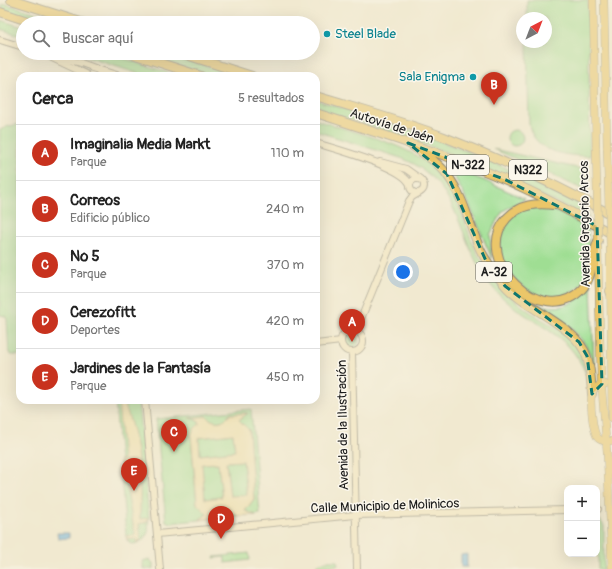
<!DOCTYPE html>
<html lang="es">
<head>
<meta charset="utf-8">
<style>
  body { margin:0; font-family:Pangolin,sans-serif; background:#f2f2f2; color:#222 }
  .controls { position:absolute; right:12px; bottom:12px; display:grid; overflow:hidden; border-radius:8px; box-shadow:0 4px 16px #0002 }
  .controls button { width:36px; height:36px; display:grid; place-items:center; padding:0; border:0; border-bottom:1px solid #e0e0e0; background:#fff; color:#222; font:20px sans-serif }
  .compass { position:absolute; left:516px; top:12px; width:36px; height:36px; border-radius:50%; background:#fff; box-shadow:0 4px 16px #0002; rotate:42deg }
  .you { position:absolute; left:403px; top:272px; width:14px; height:14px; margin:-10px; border:3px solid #fff; border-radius:50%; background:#1a73e8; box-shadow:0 0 0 6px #1a73e833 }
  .badge { display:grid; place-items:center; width:26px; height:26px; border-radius:50%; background:#c8321e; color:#fff; font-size:13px; font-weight:700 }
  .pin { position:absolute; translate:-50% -33px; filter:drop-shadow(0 1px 2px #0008) }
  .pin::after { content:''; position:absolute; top:21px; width:14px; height:12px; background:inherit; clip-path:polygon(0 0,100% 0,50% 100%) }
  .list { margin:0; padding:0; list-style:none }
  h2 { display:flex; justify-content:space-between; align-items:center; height:52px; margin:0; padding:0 16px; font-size:17px }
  h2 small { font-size:13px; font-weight:400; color:#767676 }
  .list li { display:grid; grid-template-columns:26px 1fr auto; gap:12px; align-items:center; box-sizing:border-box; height:56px; padding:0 16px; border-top:1px solid #e0e0e0 }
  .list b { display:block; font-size:15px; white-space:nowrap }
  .list p { margin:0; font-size:13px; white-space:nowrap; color:#767676 }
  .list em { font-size:13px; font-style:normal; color:#767676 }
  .icon { flex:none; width:22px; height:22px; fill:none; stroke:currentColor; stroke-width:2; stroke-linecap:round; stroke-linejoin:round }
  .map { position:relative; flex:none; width:612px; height:569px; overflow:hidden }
  .search { position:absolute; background:#fff; box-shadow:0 4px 16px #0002; left:16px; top:16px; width:304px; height:44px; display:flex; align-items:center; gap:10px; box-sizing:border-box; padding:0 14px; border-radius:22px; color:#767676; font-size:15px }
  .panel { position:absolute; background:#fff; box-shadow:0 4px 16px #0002; left:16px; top:72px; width:304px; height:332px; border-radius:12px }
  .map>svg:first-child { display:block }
  .green { fill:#9fde93; stroke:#5e7d58 }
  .sand { fill:#eeda9e; stroke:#857b5d; fill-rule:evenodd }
  .water { fill:#69b0e0; stroke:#42667e }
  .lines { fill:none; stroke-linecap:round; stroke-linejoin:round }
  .secondary-casing { stroke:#868276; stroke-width:8 }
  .primary-casing { stroke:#868276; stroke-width:8 }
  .highway-casing { stroke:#868276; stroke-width:10 }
  .secondary { stroke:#f7e8c3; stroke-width:6 }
  .primary { stroke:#ebc669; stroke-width:7 }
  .highway { stroke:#ebc669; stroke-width:8 }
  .primary-bridge-casing { stroke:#868276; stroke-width:8; stroke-linecap:butt }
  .primary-bridge { stroke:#ebc669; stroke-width:7 }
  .marked { fill:none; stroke:#0f766e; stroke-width:3; stroke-dasharray:8 5; stroke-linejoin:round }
  .culture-dot { fill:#0f9aa8; stroke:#fbf7ec; stroke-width:1.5 }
  .labels { text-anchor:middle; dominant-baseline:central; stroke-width:3; stroke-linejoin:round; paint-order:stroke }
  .shield { fill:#fbf7ec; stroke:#5f5e5a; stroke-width:1 }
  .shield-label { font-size:12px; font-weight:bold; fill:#1c1c1c }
  .culture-label { font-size:13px; fill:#0d838f; stroke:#fbf7ec; text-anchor:start }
  .street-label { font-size:13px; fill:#1c1c1c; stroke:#fbf7ec }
</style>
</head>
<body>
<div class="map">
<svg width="612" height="569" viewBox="0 0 612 569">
  <rect width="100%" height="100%" fill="#fbf7ec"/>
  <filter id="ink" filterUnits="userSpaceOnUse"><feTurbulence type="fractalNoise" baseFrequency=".025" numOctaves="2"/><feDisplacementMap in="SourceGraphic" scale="8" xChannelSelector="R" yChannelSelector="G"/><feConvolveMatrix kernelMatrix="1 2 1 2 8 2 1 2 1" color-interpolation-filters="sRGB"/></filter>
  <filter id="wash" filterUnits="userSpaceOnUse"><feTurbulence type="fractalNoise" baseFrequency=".012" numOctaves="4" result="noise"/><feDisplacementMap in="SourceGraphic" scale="16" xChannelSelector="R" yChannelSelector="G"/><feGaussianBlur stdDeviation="0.9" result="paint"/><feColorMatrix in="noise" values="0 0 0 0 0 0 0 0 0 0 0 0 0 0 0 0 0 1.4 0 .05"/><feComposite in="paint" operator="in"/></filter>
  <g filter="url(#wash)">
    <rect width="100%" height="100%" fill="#f1e9d0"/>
    <g class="green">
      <path d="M 527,0 L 588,0 L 590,156 C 566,156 534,153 529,124 L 527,42 L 546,42 L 546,18 L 527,18 Z"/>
      <polygon points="6,4 70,23 45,23 4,10 1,6"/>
      <polygon points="0,20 23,27 23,36 0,29"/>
      <polygon points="74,53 107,53 179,76 146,76"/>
      <polygon points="139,53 166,53 240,76 212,76"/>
      <polygon points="316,100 378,119 451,145 487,159 587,207 588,217 462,158 381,129 316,109"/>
      <path d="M 316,120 C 350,131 401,142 429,164 C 458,188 462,219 476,251 C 482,262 490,274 498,284 C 509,296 523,308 538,317 C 551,325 567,333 577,346 C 582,354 584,364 586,374 C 581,362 574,351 564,342 C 559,337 552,333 547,329 C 527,316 504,303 490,284 C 456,239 462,184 404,159 L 316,131 Z"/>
      <polygon points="20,124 20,355 12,355 9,353 7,319 5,316 0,315 0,130 9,126"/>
      <circle cx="515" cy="138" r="8"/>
      <polygon points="493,149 586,170 586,191 546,172"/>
      <polygon points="442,165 483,180 525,199 513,205 503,211 496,222 490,235 492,259 469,204 455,178"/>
      <path d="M 545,207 L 564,215 L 588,228 C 588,241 591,261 587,273 C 584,282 578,289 570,293 C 525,318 469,238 521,210 C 527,207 538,208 545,207 Z"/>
      <path d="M 591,284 L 594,366 C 585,331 561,322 532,303 C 561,311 573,307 591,284 Z"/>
      <circle cx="352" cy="341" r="7"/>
      <path d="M 115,400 L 138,400 L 149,518 C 147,523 150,530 147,534 C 144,541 134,547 128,542 L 126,536 Z"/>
      <path d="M 251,409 L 260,514 L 254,515 L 245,511 L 254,499 L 249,430 L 239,420 L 247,413 L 230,414 C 224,423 214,424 206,416 L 193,418 L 200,423 L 191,436 L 197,504 L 207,514 L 199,520 L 170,523 L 166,521 L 156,419 Z"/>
      <polygon points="233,434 235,451 200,455 199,438"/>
      <polygon points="243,461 247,495 230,497 226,462"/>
      <polygon points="218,463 222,497 205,499 201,464"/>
      <polygon points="225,511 232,512 238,516 215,518 219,514"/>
      <polygon points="598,520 600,520 604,526 604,569 598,569"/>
      <polygon points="249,553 250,560 225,563 225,557 214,558 214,557"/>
      <polygon points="149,559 153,563 153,569 143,569 143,561"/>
      <polygon points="328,561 337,561 338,565 317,567 317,564"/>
    </g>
    <g class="sand">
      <path d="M 118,400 L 123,400 C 139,440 141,476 140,519 L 149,518 L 147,522 L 139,524 L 141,540 L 137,543 L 136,539 L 127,540 L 126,536 L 135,535 L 127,491 L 124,465 L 121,465 L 120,460 L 123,460 Z"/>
      <path d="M 248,413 L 239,420 L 249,430 L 254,499 L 245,511 L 256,515 L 238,516 C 230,509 221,510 215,518 L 199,520 L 207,514 L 197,504 L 191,436 L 194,429 L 200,423 L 195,419 L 189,418 L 206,416 C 214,424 224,423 230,414 ZM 233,434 L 235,451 L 200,455 L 199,438 ZM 243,461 L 247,495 L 230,496 L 226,462 ZM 218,463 L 222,497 L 205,499 L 202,464 Z"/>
    </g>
    <g class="water">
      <polygon points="57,533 69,533 69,538 58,539"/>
      <polygon points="467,554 467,567 461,567 461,555"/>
    </g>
  </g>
  <g filter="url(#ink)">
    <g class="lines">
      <g class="secondary-casing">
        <g id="secondary">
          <polyline points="0,40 23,47"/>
          <polyline points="43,53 81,63 95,68"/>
          <polyline points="52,58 86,74"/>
          <polyline points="92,68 99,70 100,76"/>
          <polyline points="97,69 120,76"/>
          <path d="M 316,143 C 335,149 405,167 410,185"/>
          <polyline points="380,162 406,169 420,179"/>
          <circle cx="417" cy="186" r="7"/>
          <circle cx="352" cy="341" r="11"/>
          <polyline points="356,331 409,201 412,197 419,193"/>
          <polyline points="316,344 341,341"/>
          <polyline points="352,353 357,569"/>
          <polyline points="145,400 160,569"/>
          <polyline points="597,509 598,509"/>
          <polyline points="157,534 355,515 567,510"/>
        </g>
      </g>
      <g class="primary-casing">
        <g id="primary">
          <polyline points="593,0 596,148"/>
          <polyline points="604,0 607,148"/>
          <polyline points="610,244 612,418"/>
          <polyline points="598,248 601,379 607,452 612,569"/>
          <path d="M 605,384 C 600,384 594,388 592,393 C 590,400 592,434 599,439 C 603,442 608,441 612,441"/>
        </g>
      </g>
      <g class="highway-casing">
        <g id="highway">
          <polyline points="11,0 84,23"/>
          <polyline points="0,12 34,23"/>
          <polyline points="129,53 201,76"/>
          <polyline points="180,53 252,76"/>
          <path d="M 316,96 C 358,109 402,121 444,137 C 501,159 558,186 612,215"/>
          <path d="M 316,113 C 380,134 444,153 506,180 C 543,196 577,215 612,234"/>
          <path d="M 408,143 C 422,153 439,162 448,176 C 464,198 469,224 480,249 C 486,262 495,273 504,284 C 525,310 577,325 587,357 C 591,370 591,381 592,394"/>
          <path d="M 554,205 C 536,203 520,204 507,218 C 470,259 542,331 582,289 C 594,276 591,257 598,241"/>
          <polyline points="610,291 612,296"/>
        </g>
      </g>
      <use href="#secondary" class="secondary"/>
      <use href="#primary" class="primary"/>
      <use href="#highway" class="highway"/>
      <g class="primary-bridge-casing">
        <g id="primary-bridge">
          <polyline points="596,148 598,238"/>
          <polyline points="607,148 610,244"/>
        </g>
      </g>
      <use href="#primary-bridge" class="primary-bridge"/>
    </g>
  </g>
  <path d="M0 0H612V569H0ZM 408,143 L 506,180 L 597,226 L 602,384 L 592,394 L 587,356 L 579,342 L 505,286 L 486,261 L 447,174 Z" fill="#f1e9d0" fill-opacity=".55" fill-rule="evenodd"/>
  <path class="marked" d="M 408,143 L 506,180 L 597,226 L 602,384 L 592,394 L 587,356 L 579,342 L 505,286 L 486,261 L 447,174 Z"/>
  <g class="culture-dot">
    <circle cx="327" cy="34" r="4"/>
    <circle cx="473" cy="77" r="4"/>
  </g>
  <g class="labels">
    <g class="shield">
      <rect x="447" y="155" width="42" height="20" rx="3"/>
      <rect x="509" y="160" width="38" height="20" rx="3"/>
      <rect x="476" y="262" width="36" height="20" rx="3"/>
    </g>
    <g class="shield-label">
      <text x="468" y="165">N-322</text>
      <text x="528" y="170">N322</text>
      <text x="494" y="272">A-32</text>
    </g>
    <g class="culture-label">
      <text x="335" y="34">Steel Blade</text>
      <text x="465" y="77" text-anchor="end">Sala Enigma</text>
    </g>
    <g class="street-label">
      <text transform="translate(392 126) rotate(18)">Autovía de Jaén</text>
      <text transform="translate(585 224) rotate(-91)">Avenida Gregorio Arcos</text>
      <text transform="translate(343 425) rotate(-91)">Avenida de la Ilustración</text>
      <text transform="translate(385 506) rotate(-2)">Calle Municipio de Molinicos</text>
    </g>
  </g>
</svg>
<div class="controls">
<button>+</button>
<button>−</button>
</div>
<svg class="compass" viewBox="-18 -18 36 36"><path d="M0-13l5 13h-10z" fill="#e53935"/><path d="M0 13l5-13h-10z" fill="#767676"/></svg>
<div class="you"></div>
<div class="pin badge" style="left:352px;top:342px">A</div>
<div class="pin badge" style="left:494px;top:105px">B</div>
<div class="pin badge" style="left:174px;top:452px">C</div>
<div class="pin badge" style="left:221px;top:539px">D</div>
<div class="pin badge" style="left:134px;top:491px">E</div>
<div class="search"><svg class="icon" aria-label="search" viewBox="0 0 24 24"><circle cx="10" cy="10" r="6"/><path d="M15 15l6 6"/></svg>Buscar aquí</div>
<section class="panel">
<h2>Cerca<small>5 resultados</small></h2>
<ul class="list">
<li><span class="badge">A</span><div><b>Imaginalia Media Markt</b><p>Parque</p></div><em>110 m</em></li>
<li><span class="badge">B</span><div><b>Correos</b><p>Edificio público</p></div><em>240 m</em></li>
<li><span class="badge">C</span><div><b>Nº 5</b><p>Parque</p></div><em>370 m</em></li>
<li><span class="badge">D</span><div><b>Cerezofitt</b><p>Deportes</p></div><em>420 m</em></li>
<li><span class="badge">E</span><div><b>Jardines de la Fantasía</b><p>Parque</p></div><em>450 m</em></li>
</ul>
</section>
</div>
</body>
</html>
